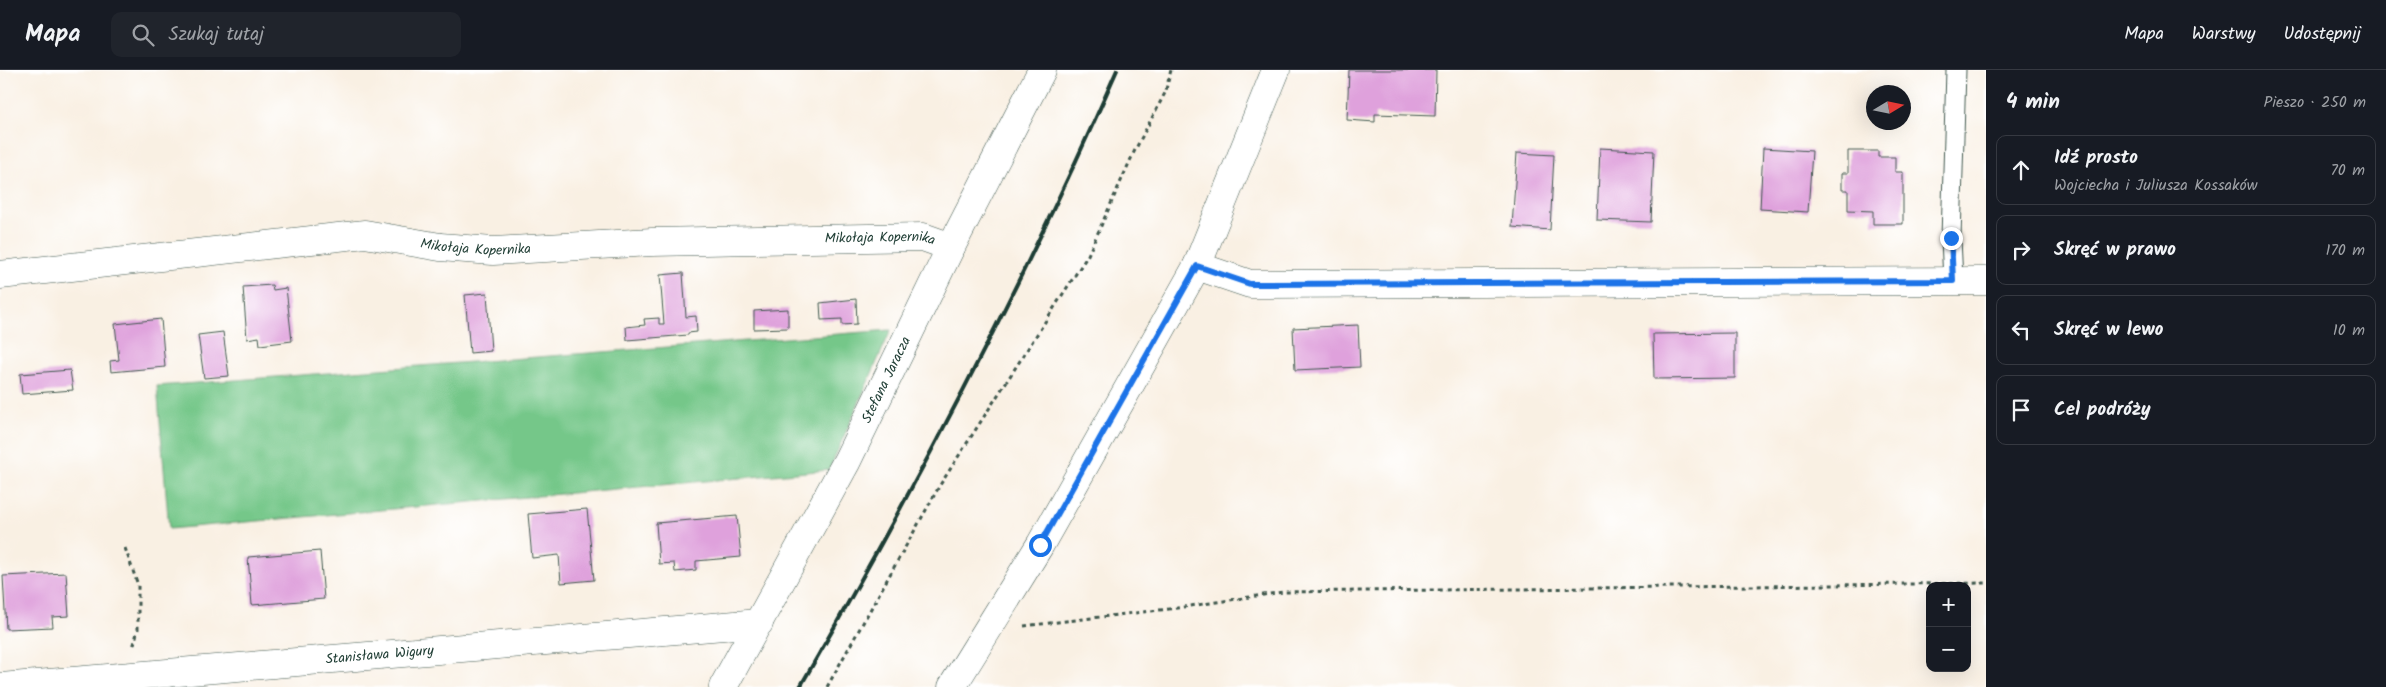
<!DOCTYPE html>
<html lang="pl">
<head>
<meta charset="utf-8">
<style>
  body { margin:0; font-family:Kalam,sans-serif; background:#20242c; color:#f1f3f6 }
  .controls { position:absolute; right:15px; bottom:15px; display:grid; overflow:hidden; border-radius:10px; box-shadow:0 5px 20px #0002 }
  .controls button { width:45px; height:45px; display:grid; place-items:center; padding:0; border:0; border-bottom:1px solid #363941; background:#171b24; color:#f1f3f6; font:25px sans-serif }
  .compass { position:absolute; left:1866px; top:15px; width:45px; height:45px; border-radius:50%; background:#171b24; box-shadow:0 5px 20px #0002; rotate:80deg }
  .stop { position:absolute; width:15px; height:15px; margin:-11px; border:4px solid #1a73e8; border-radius:50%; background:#fff }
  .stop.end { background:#1a73e8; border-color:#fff; box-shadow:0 1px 5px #0008 }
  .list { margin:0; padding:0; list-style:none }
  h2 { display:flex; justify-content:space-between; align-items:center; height:65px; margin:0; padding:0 20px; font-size:21px }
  h2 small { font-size:16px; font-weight:400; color:#9ea1a6 }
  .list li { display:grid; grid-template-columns:32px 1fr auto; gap:15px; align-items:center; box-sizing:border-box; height:70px; margin:0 10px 10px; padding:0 10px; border:1px solid #363941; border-radius:10px }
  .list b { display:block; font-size:19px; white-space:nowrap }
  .list p { margin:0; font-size:16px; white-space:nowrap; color:#9ea1a6 }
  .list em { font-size:16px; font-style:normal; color:#9ea1a6 }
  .icon { flex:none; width:28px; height:28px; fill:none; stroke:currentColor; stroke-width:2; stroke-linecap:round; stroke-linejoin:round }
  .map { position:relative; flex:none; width:1986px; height:617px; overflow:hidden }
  header { display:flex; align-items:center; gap:30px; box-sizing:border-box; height:70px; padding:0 25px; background:#171b24; border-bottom:1px solid #363941 }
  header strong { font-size:24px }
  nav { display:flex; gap:28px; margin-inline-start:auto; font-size:18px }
  .search { width:350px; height:45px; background:#20242c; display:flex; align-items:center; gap:12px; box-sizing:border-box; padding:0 18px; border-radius:10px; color:#9ea1a6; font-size:19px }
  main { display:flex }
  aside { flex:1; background:#171b24 }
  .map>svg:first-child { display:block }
  .green { fill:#74c789; stroke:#4a825e }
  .building { fill:#dfa1dc }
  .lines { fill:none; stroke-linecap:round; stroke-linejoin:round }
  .lane-casing { stroke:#40584e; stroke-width:21 }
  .street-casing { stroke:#40584e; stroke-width:29 }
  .path { stroke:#40584e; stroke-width:3; stroke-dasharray:4 4; stroke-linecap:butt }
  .lane { stroke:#fff; stroke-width:19 }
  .street { stroke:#fff; stroke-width:28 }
  .rail { stroke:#1f3d34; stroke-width:4 }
  .route { stroke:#1a73e8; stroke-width:6 }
  .labels { text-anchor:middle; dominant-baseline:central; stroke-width:4.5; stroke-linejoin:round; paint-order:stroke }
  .street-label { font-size:14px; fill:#1f3d34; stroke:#fff }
</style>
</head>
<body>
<header>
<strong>Mapa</strong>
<div class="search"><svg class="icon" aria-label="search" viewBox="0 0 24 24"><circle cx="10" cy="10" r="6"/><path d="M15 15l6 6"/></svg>Szukaj tutaj</div>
<nav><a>Mapa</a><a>Warstwy</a><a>Udostępnij</a></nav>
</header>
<main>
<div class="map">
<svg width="1986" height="617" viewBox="0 0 1986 617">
  <rect width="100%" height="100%" fill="#fff"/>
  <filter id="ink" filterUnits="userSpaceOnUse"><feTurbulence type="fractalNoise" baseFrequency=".02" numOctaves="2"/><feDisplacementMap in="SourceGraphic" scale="10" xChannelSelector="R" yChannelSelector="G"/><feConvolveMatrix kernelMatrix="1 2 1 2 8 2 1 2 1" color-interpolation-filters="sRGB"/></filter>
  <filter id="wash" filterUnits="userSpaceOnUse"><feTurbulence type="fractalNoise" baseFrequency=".0096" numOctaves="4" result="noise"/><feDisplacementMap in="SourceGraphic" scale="20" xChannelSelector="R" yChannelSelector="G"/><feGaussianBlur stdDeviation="1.12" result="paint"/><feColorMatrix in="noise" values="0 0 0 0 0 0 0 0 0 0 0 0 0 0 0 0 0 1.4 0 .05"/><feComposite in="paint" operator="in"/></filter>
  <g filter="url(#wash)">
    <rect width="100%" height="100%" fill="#f9f0e3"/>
    <polygon class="green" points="891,260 829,400 169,459 157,316"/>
    <g id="blocks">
      <g class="building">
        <polygon points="1349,0 1436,0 1435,46 1375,44 1375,52 1347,50"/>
        <polygon points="1600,78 1654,81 1651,152 1597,150"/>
        <polygon points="1763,78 1812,81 1808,142 1760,139"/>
        <polygon points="1848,81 1878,81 1878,87 1895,87 1895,102 1903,102 1903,154 1873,154 1873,141 1848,140 1848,120 1842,120 1842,103 1848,103"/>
        <polygon points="1517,83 1554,85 1550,160 1512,157"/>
        <polygon points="683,203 686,247 696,246 697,262 688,263 688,265 627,270 626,257 645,255 644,249 659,248 659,254 664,254 660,205"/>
        <polygon points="272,215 273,220 286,218 292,271 260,275 259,267 247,269 243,217"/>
        <polygon points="487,223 491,281 470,283 465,225"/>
        <polygon points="856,229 857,254 842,255 842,249 821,250 820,233"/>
        <polygon points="788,239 788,258 754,259 754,241"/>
        <polygon points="161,249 165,297 111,302 110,291 119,290 115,254"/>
        <polygon points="1358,255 1360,297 1295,300 1293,258"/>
        <polygon points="223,262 229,306 204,308 198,265"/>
        <polygon points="1735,263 1735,308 1654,309 1653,264"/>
        <polygon points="70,300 73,320 22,324 20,304"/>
        <polygon points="587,439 594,510 561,513 559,485 532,488 528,444"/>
        <polygon points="737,446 741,487 696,491 696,500 675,502 674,493 659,494 656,453"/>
        <polygon points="320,481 324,529 252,535 248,487"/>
        <polygon points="66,503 69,546 52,547 53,557 6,559 3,506"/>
      </g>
    </g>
  </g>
  <g filter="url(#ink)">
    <use href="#blocks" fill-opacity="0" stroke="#40584e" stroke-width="1"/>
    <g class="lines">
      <g class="lane-casing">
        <polyline id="lane" points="1953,211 1951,168 1956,0"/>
      </g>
      <g class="street-casing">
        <g id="street">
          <polyline points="1197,196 1250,214 1986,211"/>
          <path id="s1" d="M 0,205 L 365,164 L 440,177 L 493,181 L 652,172 L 923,167 L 951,177"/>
          <path id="s2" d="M 1,617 L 759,553"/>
          <path id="s3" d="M 723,617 L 847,391 L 951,177 L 1042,0"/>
          <polyline points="952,617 1040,475 1197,196 1276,0"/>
        </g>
      </g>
      <g class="path">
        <polyline points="125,478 138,515 138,559 133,578"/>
        <polyline points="1024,556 1177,538 1283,522 1986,513"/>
        <polyline points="827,617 940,415 1088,185 1134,82 1165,23 1171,0"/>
      </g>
      <use href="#lane" class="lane"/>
      <use href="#street" class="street"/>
      <path class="rail" d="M 800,617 C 917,415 1023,214 1117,0"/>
    </g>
  </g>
  <g class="lines" filter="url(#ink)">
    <polyline class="route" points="1040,475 1197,196 1250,214 1953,211 1951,168"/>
  </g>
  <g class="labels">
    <g class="street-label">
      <text stroke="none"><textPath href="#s1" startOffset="884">Mikołaja Kopernika</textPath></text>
      <text stroke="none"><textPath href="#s1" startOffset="479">Mikołaja Kopernika</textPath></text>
      <text stroke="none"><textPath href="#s3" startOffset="348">Stefana Jaracza</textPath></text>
      <text stroke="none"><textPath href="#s2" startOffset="380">Stanisława Wigury</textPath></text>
    </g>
  </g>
</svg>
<div class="controls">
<button>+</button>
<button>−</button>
</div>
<svg class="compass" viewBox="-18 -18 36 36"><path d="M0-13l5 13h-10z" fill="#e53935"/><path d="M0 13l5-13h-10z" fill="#9ea1a6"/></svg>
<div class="stop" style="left:1040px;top:475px"></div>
<div class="stop end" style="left:1951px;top:168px"></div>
</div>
<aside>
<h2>4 min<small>Pieszo · 250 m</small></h2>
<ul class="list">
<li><svg class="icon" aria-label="ahead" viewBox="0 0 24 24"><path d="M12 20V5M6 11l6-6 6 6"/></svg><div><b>Idź prosto</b><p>Wojciecha i Juliusza Kossaków</p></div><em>70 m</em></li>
<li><svg class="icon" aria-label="right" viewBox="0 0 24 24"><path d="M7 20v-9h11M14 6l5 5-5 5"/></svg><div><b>Skręć w prawo</b></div><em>170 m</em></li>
<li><svg class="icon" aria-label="left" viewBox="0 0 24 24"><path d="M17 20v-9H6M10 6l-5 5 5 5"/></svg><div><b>Skręć w lewo</b></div><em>10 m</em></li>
<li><svg class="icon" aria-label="arrive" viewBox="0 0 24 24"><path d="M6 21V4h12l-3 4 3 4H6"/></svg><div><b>Cel podróży</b></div></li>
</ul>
</aside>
</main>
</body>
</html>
